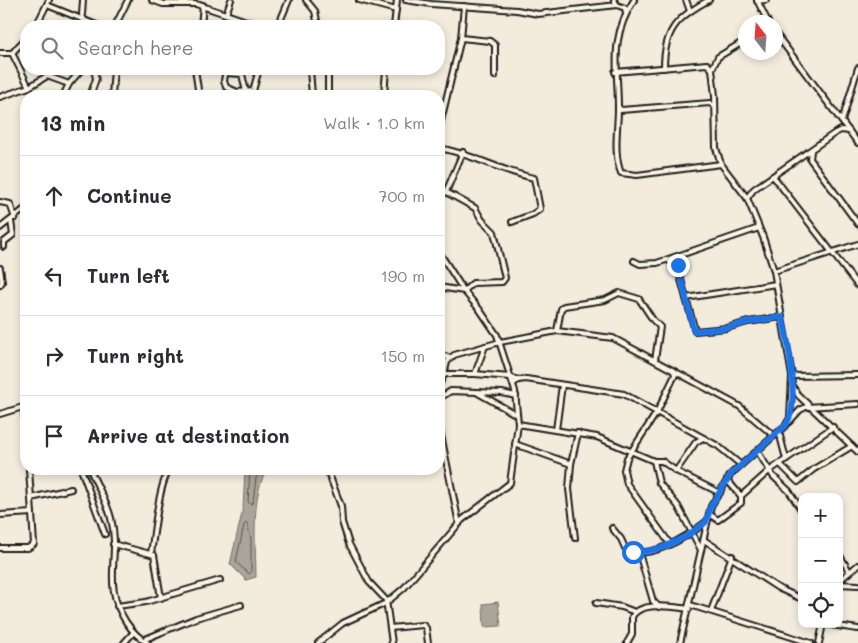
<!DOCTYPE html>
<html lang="en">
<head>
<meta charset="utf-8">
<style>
  body { margin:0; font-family:Mali,sans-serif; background:#f2f2f3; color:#2b2b33 }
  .controls { position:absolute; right:15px; bottom:15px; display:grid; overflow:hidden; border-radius:10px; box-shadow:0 2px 8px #0003 }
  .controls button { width:45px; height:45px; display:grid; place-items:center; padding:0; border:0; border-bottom:1px solid #e1e1e2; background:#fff; color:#2b2b33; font:25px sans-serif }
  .compass { position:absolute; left:738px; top:15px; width:45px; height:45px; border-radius:50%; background:#fff; box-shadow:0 2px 8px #0003; rotate:343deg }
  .stop { position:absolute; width:15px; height:15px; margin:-11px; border:4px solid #1a73e8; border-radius:50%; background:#fff }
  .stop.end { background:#1a73e8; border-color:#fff; box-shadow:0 1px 5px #0008 }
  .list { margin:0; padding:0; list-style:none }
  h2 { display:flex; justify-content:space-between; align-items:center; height:65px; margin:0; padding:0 20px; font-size:21px }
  h2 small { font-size:16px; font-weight:400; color:#7c7c81 }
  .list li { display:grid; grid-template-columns:32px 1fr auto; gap:15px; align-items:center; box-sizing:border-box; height:80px; padding:0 20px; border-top:1px solid #e1e1e2 }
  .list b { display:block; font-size:19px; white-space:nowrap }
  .list em { font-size:16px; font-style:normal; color:#7c7c81 }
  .icon { flex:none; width:28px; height:28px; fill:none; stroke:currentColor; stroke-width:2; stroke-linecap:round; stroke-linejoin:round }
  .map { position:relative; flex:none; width:858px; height:643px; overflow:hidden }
  .search { position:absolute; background:#fff; box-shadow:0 2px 8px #0003; left:20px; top:20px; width:425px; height:55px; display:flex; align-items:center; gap:12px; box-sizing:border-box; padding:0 18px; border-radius:20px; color:#7c7c81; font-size:19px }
  .panel { position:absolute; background:#fff; box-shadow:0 2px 8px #0003; left:20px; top:90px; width:425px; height:385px; border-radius:20px }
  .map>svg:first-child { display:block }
  .water { fill:#aaa59b; stroke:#716e68 }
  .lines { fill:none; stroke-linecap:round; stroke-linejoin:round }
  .shore { stroke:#55534f; stroke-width:1 }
  .minor-casing { stroke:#1c1c1c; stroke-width:8 }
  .minor { stroke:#fcf5e5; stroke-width:4 }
  .route { stroke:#1a73e8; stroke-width:6 }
</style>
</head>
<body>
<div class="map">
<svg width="858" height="643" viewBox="0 0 858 643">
  <rect width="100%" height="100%" fill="#f3ecdd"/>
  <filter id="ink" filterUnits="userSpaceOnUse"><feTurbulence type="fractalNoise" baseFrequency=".02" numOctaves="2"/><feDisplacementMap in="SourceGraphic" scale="10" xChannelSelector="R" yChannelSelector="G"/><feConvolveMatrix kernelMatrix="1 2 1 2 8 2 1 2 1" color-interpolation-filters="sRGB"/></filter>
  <g filter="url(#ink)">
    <g class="water">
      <path d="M 245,469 L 268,469 C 250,491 256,549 256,577 L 246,580 L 230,564 L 243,509 Z"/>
      <polygon points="498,602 501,626 484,627 483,604"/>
    </g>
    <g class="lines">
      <g class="shore">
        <polyline points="250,469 248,502 251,504 253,502 256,478 261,469"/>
        <polygon points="247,523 251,539 251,572 249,574 236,562 244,525"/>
      </g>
      <g class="minor-casing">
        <g id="minor">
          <polyline points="83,0 82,15 87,26"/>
          <polyline points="152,0 163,4 196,4 261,26"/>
          <polyline points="306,0 315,11 318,26"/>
          <polyline points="359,0 396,10"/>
          <polyline points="406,0 431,4 517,10 538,14 617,5"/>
          <polyline points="614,0 617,5 625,8 626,13"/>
          <path d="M 634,0 C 609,39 618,66 618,108 C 618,128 613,154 621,173 L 637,175 L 721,164"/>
          <polyline points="686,0 690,11"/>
          <polyline points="757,0 768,22"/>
          <polyline points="757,1 766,0"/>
          <polyline points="47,5 99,26"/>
          <polyline points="226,14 231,0"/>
          <polyline points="36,26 49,0"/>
          <polyline points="115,26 128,0"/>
          <polyline points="201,26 203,5"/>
          <polyline points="278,26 289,0"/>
          <polyline points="394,26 397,0"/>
          <polyline points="776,34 858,143"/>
          <polyline points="461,38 490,41 495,45 495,76"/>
          <polyline points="0,53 12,53 29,87"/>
          <polyline points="12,53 26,38"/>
          <path d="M 664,68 C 664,30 677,17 709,0"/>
          <polyline points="195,69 199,96"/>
          <polyline points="226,69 224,81 226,87 235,91 236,96"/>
          <polyline points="310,69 312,96"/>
          <polyline points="328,69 328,96"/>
          <polyline points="615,72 707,64 712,69"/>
          <polyline points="226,73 242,74 246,92"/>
          <polyline points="235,92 253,91 259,69"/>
          <polyline points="63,96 69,84 82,69"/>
          <polyline points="90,96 96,79 94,69"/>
          <polyline points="112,96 114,69"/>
          <polyline points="384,96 386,69"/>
          <polyline points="0,97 29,87 47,76 69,84"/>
          <polyline points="618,107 621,110 710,103 715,107"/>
          <polyline points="842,121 858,68"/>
          <polyline points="439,129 461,38 464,6"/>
          <path d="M 439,148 C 473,154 500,171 534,178 L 540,209 L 533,214 L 512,222"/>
          <polyline points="811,151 810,159 858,224"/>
          <polyline points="773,176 858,286"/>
          <polyline points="747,198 754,189 835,133 841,130 849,131"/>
          <polyline points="0,202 10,204 15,218"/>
          <polyline points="0,228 26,208"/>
          <polyline points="4,247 4,242 13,235 11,221"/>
          <polyline points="439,252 464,291"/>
          <polyline points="667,260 677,265 695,331 727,328 748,322 782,317"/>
          <polyline points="634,261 640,264 657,263 759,228"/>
          <polyline points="0,268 2,282 0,285"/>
          <polyline points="774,271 858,244"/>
          <polyline points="439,287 464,291"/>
          <polyline points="686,298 776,284"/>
          <polyline points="557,331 561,309 564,306 605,300 619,293 639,299 653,320 660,327 655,360"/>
          <polyline points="439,354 450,358"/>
          <polyline points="475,374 510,377 518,380"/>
          <polyline points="444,375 447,362 454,355 500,342 557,331 613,338 739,406 774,436"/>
          <polyline points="792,376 858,375"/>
          <polyline points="513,384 518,380 526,379 624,394 718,446 741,465"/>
          <polyline points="439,385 444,375 447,374 475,374 485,346"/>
          <polyline points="793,387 798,395 858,452"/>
          <polyline points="478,393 517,415"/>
          <polyline points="439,398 451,391 502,393 516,396"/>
          <polyline points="24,407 26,451"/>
          <polyline points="0,414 26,406"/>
          <polyline points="789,422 800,410 806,407 858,404"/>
          <polyline points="518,424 597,437 654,461 659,483 678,506 701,550"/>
          <polyline points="439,425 459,524"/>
          <polyline points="556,430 562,385"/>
          <polyline points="779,432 786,459"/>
          <polyline points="515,444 571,464"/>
          <polyline points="758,452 773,476 789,491 802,511"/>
          <polyline points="654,461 662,461 676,471 720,493"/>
          <polyline points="780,464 798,482 814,469 852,446"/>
          <polyline points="81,469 105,534"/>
          <path d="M 90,469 C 96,485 107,501 111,518 C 121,558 101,583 126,622 C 132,631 138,638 148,643"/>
          <polyline points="160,469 167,471"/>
          <polyline points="327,469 341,506 342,522 349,544 369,582 386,600 392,643"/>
          <polyline points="676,471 696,442 703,438"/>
          <polyline points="741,496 769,471 833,427"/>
          <polyline points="31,498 71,489"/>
          <polyline points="709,514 718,520 741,503 741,496 727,480"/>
          <polyline points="0,515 32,513"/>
          <path d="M 612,528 L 621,539 L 625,548 C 647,563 688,536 706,522"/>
          <polyline points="575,538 569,489 571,464 578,433"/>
          <polyline points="704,540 778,588 802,599"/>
          <polyline points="113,544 154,555 161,598"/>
          <polyline points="670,544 627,484 624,470 627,458 657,412 675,375 674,371"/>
          <polyline points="0,548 28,548 34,544 29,469"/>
          <path d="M 151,553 C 154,537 159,477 171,469"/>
          <polyline points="639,553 653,601 659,607"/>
          <polyline points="839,554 849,571"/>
          <polyline points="839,581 858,565"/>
          <polyline points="839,584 858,585"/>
          <polyline points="596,603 622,607 635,612"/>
          <polyline points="690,605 811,643"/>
          <polyline points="117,606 146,602 220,580"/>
          <polyline points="711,611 732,556"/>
          <polyline points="824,624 858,629"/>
          <polyline points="390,628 423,625 426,628 428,643"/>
          <polyline points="143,640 196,618 241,605"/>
          <polyline points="124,643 133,633"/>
          <polyline points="318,643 343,623 386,603 404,588 462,520 510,483 518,424 515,391 497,335 480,310 464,291 473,283 502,282 505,278 494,232 482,220 475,208 446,192 463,152"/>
          <path d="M 627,643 L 632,634 L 632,617 C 640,601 674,607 689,609"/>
          <polyline points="680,643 711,506 731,474 785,426 790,418 792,376 774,271 763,237 747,198 721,164 716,148 715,96 712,69 718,57 746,40"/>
          <polyline points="819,643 823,624"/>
        </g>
      </g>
      <use href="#minor" class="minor"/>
    </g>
  </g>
  <g class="lines" filter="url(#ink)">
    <path class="route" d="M 633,552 L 639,553 L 662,548 L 687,536 L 706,522 L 711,506 L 731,474 L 785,426 C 801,407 788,340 782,317 L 748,322 L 728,328 L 694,331 L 678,265"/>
  </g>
</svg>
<div class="controls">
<button>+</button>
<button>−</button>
<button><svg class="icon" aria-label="locate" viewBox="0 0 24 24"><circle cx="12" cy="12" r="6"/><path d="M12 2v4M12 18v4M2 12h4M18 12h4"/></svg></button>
</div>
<svg class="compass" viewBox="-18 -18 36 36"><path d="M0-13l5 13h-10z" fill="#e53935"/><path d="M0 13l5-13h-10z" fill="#7c7c81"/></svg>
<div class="stop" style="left:633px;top:552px"></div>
<div class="stop end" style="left:678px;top:265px"></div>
<div class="search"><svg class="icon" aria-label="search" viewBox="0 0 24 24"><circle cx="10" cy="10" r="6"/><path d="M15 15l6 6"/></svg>Search here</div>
<section class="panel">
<h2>13 min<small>Walk · 1.0 km</small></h2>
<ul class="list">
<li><svg class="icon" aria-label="ahead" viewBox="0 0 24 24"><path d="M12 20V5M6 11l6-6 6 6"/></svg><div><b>Continue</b></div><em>700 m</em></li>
<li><svg class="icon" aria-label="left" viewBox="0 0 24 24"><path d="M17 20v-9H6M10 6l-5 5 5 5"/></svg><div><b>Turn left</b></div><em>190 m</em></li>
<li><svg class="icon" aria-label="right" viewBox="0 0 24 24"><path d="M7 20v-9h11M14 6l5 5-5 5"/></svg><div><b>Turn right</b></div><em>150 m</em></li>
<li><svg class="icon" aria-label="arrive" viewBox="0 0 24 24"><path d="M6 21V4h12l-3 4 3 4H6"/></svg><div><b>Arrive at destination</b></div></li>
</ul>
</section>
</div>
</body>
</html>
